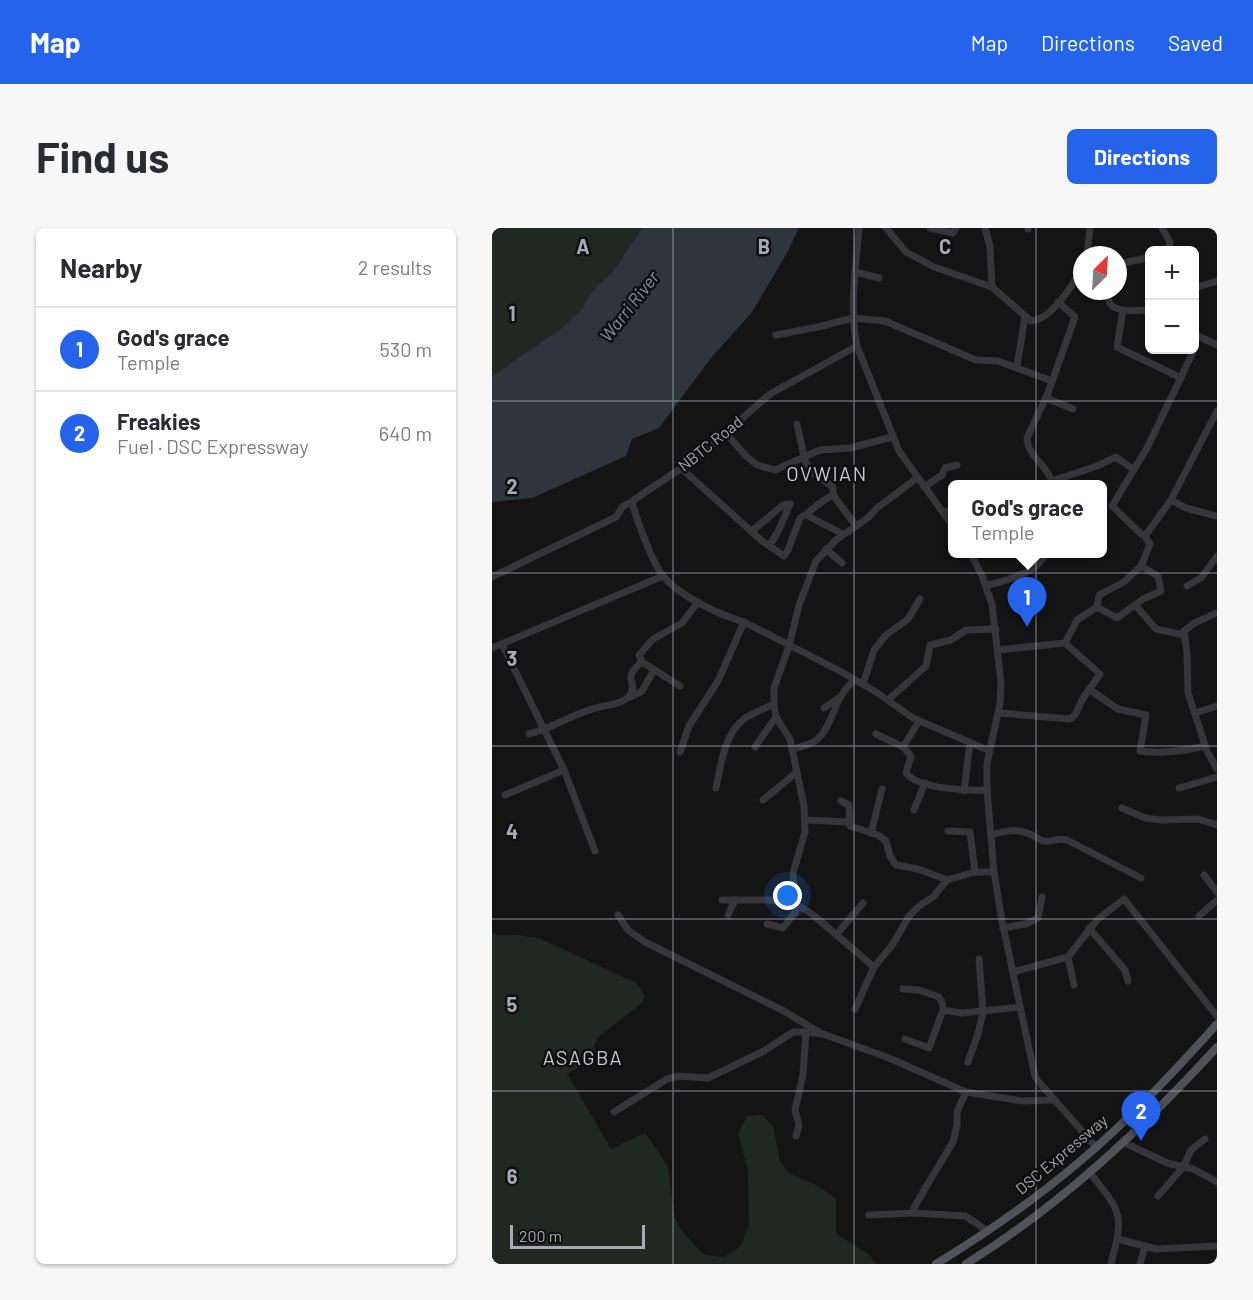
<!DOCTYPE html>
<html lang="en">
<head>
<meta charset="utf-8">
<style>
  body { margin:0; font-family:Barlow,sans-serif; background:#f7f7f7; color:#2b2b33 }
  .controls { position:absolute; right:18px; top:18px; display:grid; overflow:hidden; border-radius:9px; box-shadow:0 2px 4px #0004 }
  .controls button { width:54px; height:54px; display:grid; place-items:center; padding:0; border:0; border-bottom:2px solid #e1e1e2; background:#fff; color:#2b2b33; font:30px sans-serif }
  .compass { position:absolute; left:581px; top:18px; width:54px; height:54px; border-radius:50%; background:#fff; box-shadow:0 2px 4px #0004; rotate:24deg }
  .scale { position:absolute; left:18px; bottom:15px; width:135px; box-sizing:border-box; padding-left:6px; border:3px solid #a7a9b4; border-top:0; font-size:16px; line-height:21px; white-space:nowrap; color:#a7a9b4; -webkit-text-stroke:4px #0f0f10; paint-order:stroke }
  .you { position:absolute; left:296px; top:668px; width:21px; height:21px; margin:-15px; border:4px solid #fff; border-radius:50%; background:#1a73e8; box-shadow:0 0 0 9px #1a73e833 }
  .badge { display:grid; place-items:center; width:39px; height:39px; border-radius:50%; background:#2563eb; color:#fff; font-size:20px; font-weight:700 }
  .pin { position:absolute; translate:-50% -50px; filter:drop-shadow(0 2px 3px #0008) }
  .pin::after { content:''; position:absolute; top:32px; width:21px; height:18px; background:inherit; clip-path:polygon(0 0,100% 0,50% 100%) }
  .popup { position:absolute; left:456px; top:252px; width:159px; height:78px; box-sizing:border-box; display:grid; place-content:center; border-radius:9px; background:#fff; filter:drop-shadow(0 2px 4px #0005); font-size:20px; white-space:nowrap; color:#7c7c81 }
  .popup b { font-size:22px; color:#2b2b33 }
  .popup::after { content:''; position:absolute; left:50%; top:100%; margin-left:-12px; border:12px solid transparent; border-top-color:#fff }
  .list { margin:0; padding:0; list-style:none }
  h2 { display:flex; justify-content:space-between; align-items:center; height:78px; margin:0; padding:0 24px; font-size:26px }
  h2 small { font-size:20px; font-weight:400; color:#7c7c81 }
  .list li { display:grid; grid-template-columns:39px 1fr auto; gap:18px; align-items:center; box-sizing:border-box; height:84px; padding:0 24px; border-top:2px solid #e1e1e2 }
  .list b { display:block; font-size:22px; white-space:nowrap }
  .list p { margin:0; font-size:20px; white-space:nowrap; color:#7c7c81 }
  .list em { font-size:20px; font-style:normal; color:#7c7c81 }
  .map { position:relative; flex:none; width:725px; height:1036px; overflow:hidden; border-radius:9px }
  header { display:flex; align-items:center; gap:36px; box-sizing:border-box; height:84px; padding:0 30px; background:#2563eb; color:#fff }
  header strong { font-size:28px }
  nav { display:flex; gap:33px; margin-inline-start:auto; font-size:21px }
  .intro { display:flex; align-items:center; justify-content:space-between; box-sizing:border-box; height:144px; padding:0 36px }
  h1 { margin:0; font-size:42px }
  .button { padding:15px 27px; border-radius:9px; background:#2563eb; color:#fff; font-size:21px; font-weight:700 }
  main { display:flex; gap:36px; padding:0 36px }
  aside { flex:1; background:#fff; border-radius:9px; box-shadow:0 2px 4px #0004 }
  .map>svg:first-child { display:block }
  .green { fill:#202822 }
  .water { fill:#2e353d }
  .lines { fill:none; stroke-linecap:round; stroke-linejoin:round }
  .minor { stroke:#35353a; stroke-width:7 }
  .major { stroke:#515259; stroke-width:8 }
  .grid { fill:none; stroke:#a7a9b4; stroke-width:1.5; stroke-opacity:0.55 }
  .labels { text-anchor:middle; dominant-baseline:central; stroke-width:5; stroke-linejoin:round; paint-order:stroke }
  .street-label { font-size:16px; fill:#a7a9b4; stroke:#0f0f10 }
  .water-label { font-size:18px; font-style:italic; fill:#8094ad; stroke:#0f0f10 }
  .quarter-label { font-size:20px; letter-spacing:1.5px; fill:#c7c9d1; stroke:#0f0f10 }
  .grid-label { font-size:20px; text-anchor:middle; font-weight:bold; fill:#a7a9b4; stroke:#0f0f10; stroke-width:5; stroke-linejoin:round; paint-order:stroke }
</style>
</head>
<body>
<header>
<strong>Map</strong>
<nav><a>Map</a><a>Directions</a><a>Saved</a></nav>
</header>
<div class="intro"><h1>Find us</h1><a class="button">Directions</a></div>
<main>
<aside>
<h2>Nearby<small>2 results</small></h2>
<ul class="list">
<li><span class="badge">1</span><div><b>God's grace</b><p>Temple</p></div><em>530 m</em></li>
<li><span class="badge">2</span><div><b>Freakies</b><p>Fuel · DSC Expressway</p></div><em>640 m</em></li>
</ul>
</aside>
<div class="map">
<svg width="725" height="1036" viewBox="0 0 725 1036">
  <rect width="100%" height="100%" fill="#141415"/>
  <g class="green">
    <polygon points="0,0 150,0 120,45 106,57 96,69 91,80 69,101 0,148"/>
    <polygon points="0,705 5,707 26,707 49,711 144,755 153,768 150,775 105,810 102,818 106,829 75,846 119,921 153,905 176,938 182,988 191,1005 212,1027 232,1029 249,1018 257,996 256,943 246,905 255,888 270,887 281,898 288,934 297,945 326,958 344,971 344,1006 377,1026 384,1036 0,1036"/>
  </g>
  <polygon class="water" points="150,0 307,0 295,25 260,84 219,130 167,200 140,211 134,228 40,270 0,274 0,148 69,101 91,80 96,69 106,57 120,45"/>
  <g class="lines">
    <g class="minor">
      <path d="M 367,0 C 364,38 357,80 365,118 L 407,223 L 460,297"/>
      <path d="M 394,0 L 414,24 L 442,39 L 500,59 L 539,93 C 559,92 582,56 590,39"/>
      <polyline points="438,0 461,5 464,0"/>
      <polyline points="493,0 498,18 500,59"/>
      <polyline points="670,0 678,14 676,21 673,22"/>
      <polyline points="536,1 536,0"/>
      <polyline points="595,27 598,0"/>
      <polyline points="626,36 655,30 658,33"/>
      <polyline points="363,44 387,50"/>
      <polyline points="702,60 725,53"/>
      <path d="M 615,63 C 616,67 616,74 619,77 C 627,85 647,82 658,82"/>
      <polyline points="631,82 625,119 689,150"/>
      <polyline points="702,106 725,117"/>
      <polyline points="284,107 326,99 361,90 393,93 484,132 506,133 560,153"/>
      <path d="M 365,118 L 278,166 L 206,229 L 143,271 L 140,274 C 145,292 160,334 171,348 C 187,368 228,387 252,394 L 346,442 L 381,462 L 421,490 L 498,523"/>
      <polyline points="702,122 655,220 620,278 649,306 652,307 656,304 679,272 725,183"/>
      <polyline points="525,138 533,89"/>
      <polyline points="554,170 581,181"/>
      <polyline points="233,204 254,228 265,237 283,242 328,222 358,220 400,209"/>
      <path d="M 189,240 L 270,313 L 292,328 L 296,322 L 308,290 C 319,284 328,273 341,267 L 341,259 L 321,245 L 313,233 L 305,196"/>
      <polyline points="560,253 605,238 624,229 642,242"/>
      <path d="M 560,256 C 557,237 535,229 535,210 L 556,165 L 583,89 L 566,74"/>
      <polyline points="432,259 450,247 453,240 465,237"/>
      <polyline points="341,267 364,298"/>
      <polyline points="679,272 694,280 725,288"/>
      <polyline points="451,285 460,281"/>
      <polyline points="314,287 351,306"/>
      <polyline points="260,303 291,277 298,276 286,304 277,318"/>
      <polyline points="334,321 350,335"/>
      <polyline points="479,326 490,348 500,376 509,454 508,476 495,535 495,562 502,644 510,693 536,816 543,848 546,853 604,919"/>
      <polyline points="0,349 124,289 131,278 140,274"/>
      <path d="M 494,358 C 514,352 544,346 554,326"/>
      <polyline points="695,358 709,350 725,328"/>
      <polyline points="644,378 664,401 692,407"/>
      <polyline points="605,379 625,390 651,371 669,363 666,348 649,338"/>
      <polyline points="725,385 702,395 692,403 695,425 696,465 715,523 725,541"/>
      <polyline points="573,415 585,392 605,379 607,367 632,354 649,338 658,316 652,307"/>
      <polyline points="10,416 72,542 103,623"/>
      <polyline points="0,420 171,348"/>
      <polyline points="506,422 573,415 608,446 590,472 583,487 578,491 507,485"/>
      <polyline points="371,456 382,422 394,407 416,391 428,371"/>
      <polyline points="188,458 150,434 147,427 161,411 190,395 206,374"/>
      <path d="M 597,461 L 626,481 L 654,487 L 648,523 C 670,526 692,523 713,518"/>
      <polyline points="138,469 150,463 162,442"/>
      <polyline points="396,472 434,438 438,417 459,412 474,402 504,401"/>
      <polyline points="332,480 346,470"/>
      <polyline points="703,485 725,478"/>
      <path d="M 37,506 C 62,500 83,484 108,479 C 117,477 133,475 138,467 C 147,454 128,451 150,434"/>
      <polyline points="384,506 411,519 427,493"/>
      <polyline points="263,519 284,489"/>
      <path d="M 411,519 L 419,528 L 414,545 C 426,561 476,563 495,562"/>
      <path d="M 301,521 C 308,519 317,517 323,513 C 341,501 342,467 362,453"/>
      <polyline points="188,524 197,498 226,453 252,394"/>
      <path d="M 224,560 C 229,537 232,506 252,491 C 261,485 272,481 282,476"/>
      <polyline points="687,560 725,549"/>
      <polyline points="472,563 478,515"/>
      <polyline points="13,567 72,542"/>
      <polyline points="271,572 305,544"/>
      <polyline points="349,573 357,577 358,598 386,607 394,613 398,628 404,637 426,641 455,652 483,644 502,644"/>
      <polyline points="630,580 653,590 669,592 706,591 725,597"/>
      <polyline points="422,582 433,555"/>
      <polyline points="313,592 357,594"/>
      <polyline points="456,603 478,604 483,644"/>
      <polyline points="379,605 390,561"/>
      <path d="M 499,607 C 513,603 524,600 538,606 C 542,608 547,611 551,613 C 559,615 565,609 575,612 L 649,650"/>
      <polyline points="712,647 725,664"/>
      <polyline points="230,672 279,672 304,676 320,686 382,739"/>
      <polyline points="126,687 136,702 153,714 290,782 327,804"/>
      <polyline points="236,687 243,672"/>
      <polyline points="707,688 725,672"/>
      <polyline points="275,696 291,700 304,683 301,645 313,604 312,578 298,511 284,489 282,476 282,460 297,418 307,377 324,333 344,312 377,289 385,280 425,250"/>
      <polyline points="511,700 534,696 546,690 550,669"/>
      <polyline points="597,700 633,742 636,753"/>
      <polyline points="344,707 371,675"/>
      <polyline points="576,729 582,757"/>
      <polyline points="521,744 576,729 605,692 632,671 725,788"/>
      <polyline points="411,761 427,762 447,769 450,774 451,782 437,820 413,811"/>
      <polyline points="363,781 382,739 401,716 417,688 427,678 441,669 455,652"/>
      <polyline points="451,782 470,785 528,779"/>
      <polyline points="476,834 486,806 491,784 487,731"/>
      <polyline points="122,884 175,851 187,848 216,850 272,823 301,804 314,804 331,806 397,830 474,864 530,873 563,872"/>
      <polyline points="304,908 307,897 303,882 311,847 314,804"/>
      <polyline points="633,915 675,935 701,941 725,954"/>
      <path d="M 598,945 C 630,985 632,986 619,1036"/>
      <polyline points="666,968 692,938 699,922 713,911"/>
      <polyline points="423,985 422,980 431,964 461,914 465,898 465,884 474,864"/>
      <polyline points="377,987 423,985 473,988 496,1003"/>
      <polyline points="626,1011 664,1021 725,1018"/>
      <polyline points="648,1036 653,1018"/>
    </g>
    <g class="major">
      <path d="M 444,1036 C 493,1006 541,973 586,935 C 636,893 681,845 725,796"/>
      <path d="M 474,1036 C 570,976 649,902 725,819"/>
    </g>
  </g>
  <path class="grid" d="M 181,0 L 181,1036M 362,0 L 362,1036M 544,0 L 544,1036M 0,173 L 725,173M 0,345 L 725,345M 0,518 L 725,518M 0,691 L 725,691M 0,863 L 725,863"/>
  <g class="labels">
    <g class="street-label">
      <text transform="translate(218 215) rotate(-39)">NBTC Road</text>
      <text transform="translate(569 926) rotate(-40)">DSC Expressway</text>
    </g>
    <g class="water-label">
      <text transform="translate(137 78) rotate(-52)">Warri River</text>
    </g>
    <g class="quarter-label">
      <text x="335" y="245">OVWIAN</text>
      <text x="91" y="829">ASAGBA</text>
    </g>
  </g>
  <g class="grid-label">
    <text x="91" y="26">A</text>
    <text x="272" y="26">B</text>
    <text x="453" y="26">C</text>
    <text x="20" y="93">1</text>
    <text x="20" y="266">2</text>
    <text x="20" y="438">3</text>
    <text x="20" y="611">4</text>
    <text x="20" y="784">5</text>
    <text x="20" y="956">6</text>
  </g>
</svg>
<div class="controls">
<button>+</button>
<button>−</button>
</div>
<svg class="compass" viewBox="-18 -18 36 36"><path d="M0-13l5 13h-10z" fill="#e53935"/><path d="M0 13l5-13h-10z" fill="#7c7c81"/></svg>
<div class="scale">200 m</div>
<div class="you"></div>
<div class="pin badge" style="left:535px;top:399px">1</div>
<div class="popup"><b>God's grace</b>Temple</div>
<div class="pin badge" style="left:649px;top:913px">2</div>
</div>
</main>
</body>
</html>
